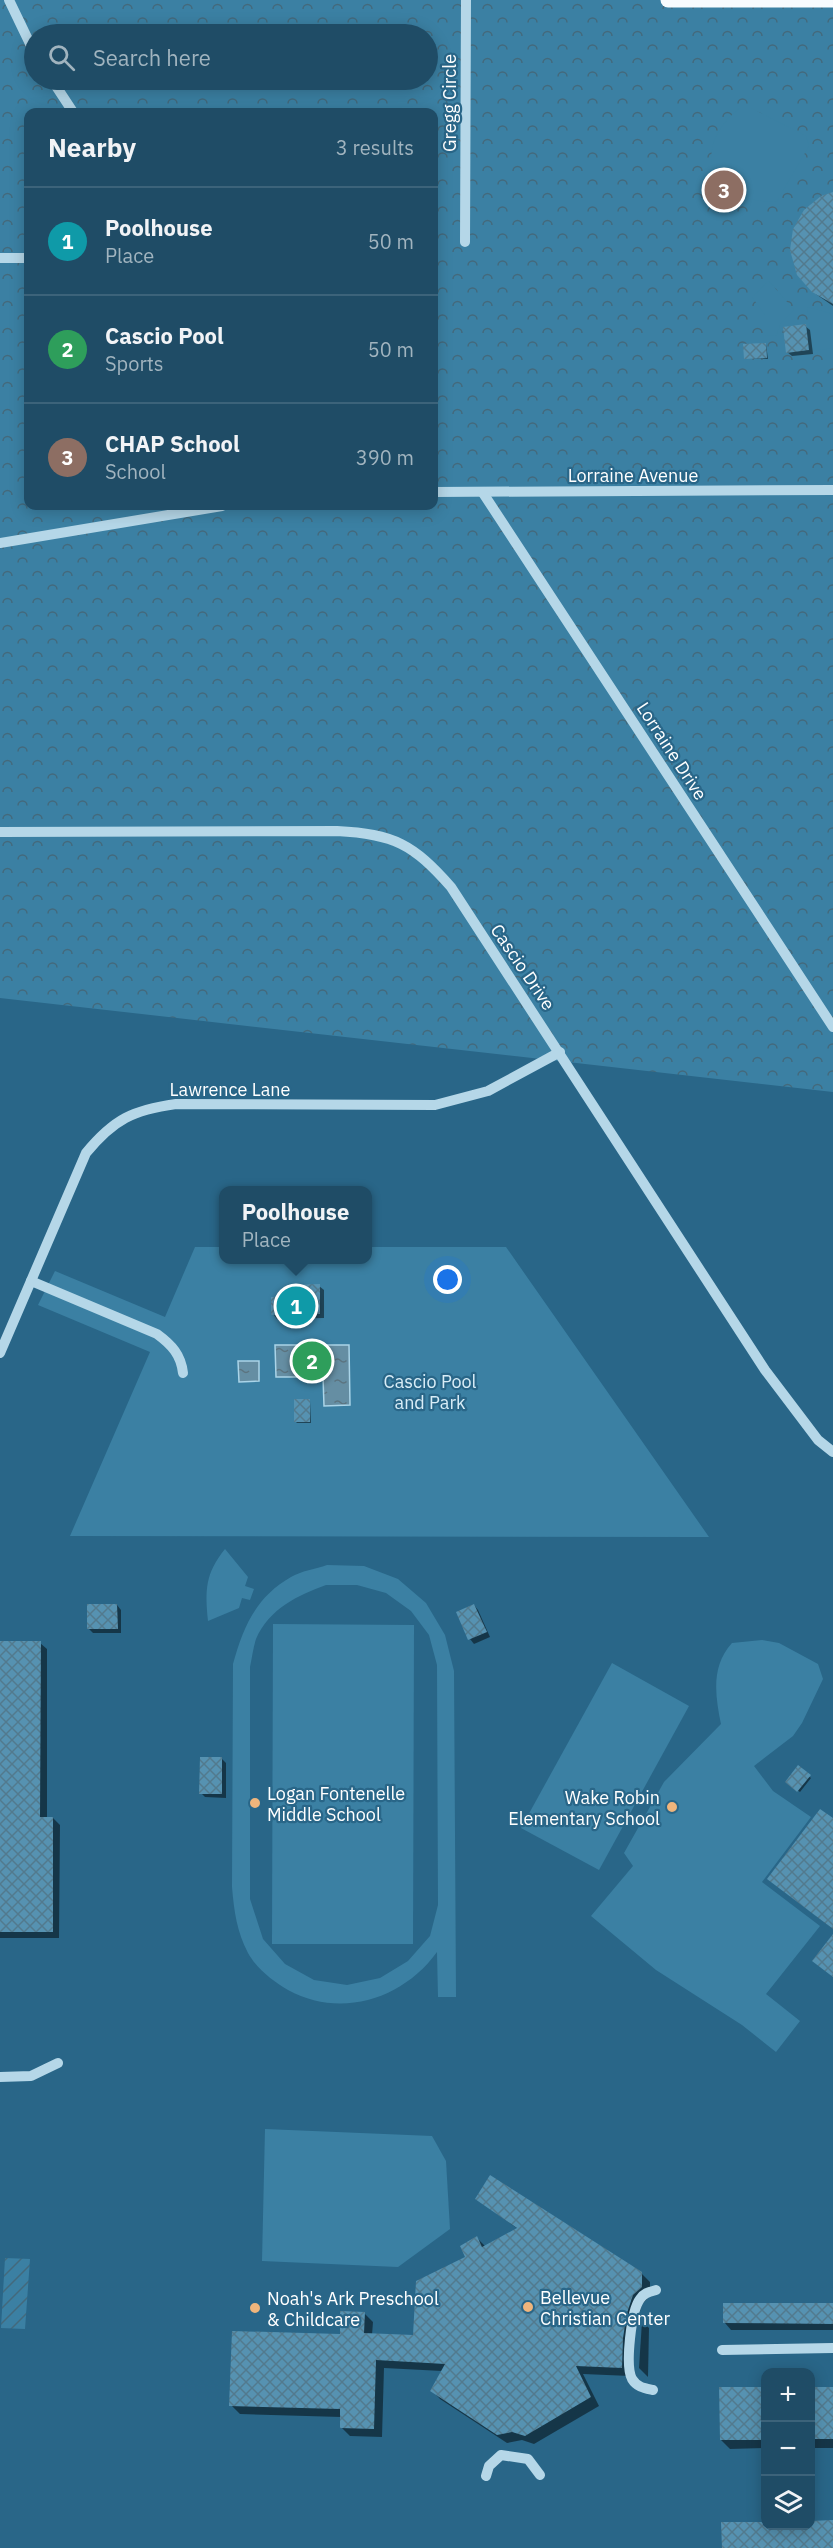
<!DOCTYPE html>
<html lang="en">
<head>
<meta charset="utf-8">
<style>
  body { margin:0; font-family:"IBM Plex Sans",sans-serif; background:#27536c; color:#f1f3f6 }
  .controls { position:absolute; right:18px; bottom:18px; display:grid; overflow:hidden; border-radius:12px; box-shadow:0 3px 15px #0003 }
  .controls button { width:54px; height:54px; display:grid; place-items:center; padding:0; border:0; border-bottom:2px solid #3c637a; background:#1f4c66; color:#f1f3f6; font:30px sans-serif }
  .you { position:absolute; left:448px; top:1280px; width:21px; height:21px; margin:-15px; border:4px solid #fff; border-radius:50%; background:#1a73e8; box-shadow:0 0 0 9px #1a73e833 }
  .badge { display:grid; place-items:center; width:39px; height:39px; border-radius:50%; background:#e797bd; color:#fff; font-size:20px; font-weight:700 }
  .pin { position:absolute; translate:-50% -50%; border:3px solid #fff; box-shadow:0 2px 6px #0006 }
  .popup { position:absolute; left:219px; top:1186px; width:153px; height:78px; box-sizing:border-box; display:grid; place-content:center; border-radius:12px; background:#1f4c66; filter:drop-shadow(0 2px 4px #0005); font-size:20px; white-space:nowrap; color:#a1b4bf }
  .popup b { font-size:22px; color:#f1f3f6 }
  .popup::after { content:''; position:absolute; left:50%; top:100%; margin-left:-12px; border:12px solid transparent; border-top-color:#1f4c66 }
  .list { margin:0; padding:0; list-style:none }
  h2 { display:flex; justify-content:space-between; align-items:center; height:78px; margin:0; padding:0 24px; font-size:26px }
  h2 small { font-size:20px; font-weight:400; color:#a1b4bf }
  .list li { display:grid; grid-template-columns:39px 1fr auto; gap:18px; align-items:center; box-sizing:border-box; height:108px; padding:0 24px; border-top:2px solid #3c637a }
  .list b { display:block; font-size:22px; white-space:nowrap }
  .list p { margin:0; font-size:20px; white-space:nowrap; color:#a1b4bf }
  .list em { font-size:20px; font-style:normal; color:#a1b4bf }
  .icon { flex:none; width:33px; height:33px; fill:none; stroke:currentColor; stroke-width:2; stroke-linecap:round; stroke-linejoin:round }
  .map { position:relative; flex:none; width:833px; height:2548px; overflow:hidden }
  .search { position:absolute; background:#1f4c66; box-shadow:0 3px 15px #0003; left:24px; top:24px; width:414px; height:66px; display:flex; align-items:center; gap:15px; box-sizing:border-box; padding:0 21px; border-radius:33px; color:#a1b4bf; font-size:22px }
  .panel { position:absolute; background:#1f4c66; box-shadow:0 3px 15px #0003; left:24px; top:108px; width:414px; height:402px; border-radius:12px }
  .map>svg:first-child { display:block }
  .forest { fill:url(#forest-crowns); fill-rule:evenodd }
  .park { fill:#3b80a3; fill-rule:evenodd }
  .garden { fill:url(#garden-furrows) }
  .water { fill:url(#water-ripples); stroke:#aad4e8; stroke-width:1.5 }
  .shadow { fill:#0007 }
  .building { fill:url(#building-cross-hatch) }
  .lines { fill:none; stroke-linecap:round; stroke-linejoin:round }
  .minor { stroke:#b5d7e8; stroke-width:10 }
  .major { stroke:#f7fbfe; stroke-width:15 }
  .poi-dot { fill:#efb57c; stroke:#296688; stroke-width:2 }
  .labels { text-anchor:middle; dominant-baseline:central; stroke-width:4.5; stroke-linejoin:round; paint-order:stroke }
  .street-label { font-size:18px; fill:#fff; stroke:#296688 }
  .park-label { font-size:18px; fill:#d9edf7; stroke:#296688 }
  .poi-label { font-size:18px; fill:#fff; stroke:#296688; text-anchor:start }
</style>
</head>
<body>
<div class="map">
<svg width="833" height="2548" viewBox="0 0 833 2548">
  <defs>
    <pattern id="forest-crowns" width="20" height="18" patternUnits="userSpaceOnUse" patternTransform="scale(1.5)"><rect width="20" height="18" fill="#3b80a3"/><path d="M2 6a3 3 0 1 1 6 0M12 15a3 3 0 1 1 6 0" fill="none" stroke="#43697c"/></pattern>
    <pattern id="garden-furrows" width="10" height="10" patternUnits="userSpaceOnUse" patternTransform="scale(1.5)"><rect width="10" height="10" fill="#3b80a3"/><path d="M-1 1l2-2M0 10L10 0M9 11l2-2" fill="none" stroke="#43697c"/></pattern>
    <pattern id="water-ripples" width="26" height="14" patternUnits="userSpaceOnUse" patternTransform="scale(1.5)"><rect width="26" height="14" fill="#658ea3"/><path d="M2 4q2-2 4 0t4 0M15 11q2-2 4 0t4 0" fill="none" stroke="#5b7480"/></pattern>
    <pattern id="building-cross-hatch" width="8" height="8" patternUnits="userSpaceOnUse" patternTransform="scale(1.5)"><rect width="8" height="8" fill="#5692b1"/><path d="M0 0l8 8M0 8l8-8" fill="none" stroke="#527a8e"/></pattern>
  </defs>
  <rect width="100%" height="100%" fill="#296688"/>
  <path class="forest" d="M 0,0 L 833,0 L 833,1092 L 0,998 ZM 34,34 L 428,34 L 428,80 L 34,80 ZM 28,112 L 434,112 L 434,506 L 28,506 Z"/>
  <g class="park">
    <path d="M 740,108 L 751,108 L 806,136 L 809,146 L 777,201 C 712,206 687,149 740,108 Z"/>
    <polygon points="769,281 794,310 781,323 776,336 765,335 765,315 752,297"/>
    <polygon points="807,307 833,314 833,348 813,351"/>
    <polygon points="195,1247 224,1247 224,1260 368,1260 368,1247 506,1247 709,1537 70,1536 150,1352 38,1305 55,1271 165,1317"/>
    <path d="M 225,1549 L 248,1577 L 245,1586 L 254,1589 L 250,1600 L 242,1598 L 239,1608 L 208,1621 C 205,1590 205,1574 225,1549 Z"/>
    <path d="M 327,1565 L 364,1566 L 398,1579 L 426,1603 L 445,1635 L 454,1671 L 456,1997 L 438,1997 L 437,1952 C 403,1999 341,2019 288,1990 C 273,1981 257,1969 248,1953 C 237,1932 234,1911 232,1887 L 233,1664 C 243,1627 256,1597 291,1577 C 301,1571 316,1569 327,1565 ZM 326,1585 L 357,1585 L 386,1593 L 411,1611 L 429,1635 L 437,1665 L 438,1905 L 430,1936 L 408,1961 L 380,1978 L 347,1985 L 314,1980 L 285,1964 L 263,1939 L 250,1899 L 250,1667 C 252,1658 253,1648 256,1639 C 269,1609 298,1595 326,1585 Z"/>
    <polygon points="273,1624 414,1625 413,1944 272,1944"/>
    <path d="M 762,1640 L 779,1643 L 818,1664 L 823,1679 L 802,1723 L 793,1736 L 754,1766 L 773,1791 L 811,1817 L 762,1882 L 820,1926 L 766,1994 L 800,2021 L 776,2052 L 742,2025 L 656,1970 L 591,1916 L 633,1866 L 624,1853 L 664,1782 L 721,1724 C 715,1695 711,1666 732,1643 Z"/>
    <polygon points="612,1663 689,1706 599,1870 521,1828"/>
    <polygon points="265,2129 432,2136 446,2161 450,2229 398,2267 262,2261"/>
  </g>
  <polygon class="garden" points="5,2258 30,2259 25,2329 1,2328"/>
  <g class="water">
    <polygon points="275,1345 349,1345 350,1405 324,1406 323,1377 276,1377"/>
    <polygon points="238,1361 259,1361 259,1381 239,1382"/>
  </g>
  <g class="shadow">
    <polygon points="833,194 833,306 813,292"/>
    <polygon points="805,326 810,330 813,354 792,356 787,352"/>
    <polygon points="766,344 768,359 745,358"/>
    <polygon points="319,1286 324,1290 324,1318 277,1319 273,1314 289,1299"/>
    <polygon points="310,1401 311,1423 297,1423 295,1421"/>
    <polygon points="117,1605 121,1610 121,1633 93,1633 89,1629"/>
    <polygon points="474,1605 478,1610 490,1637 474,1644 470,1639"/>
    <polygon points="0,1642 40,1643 47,1649 47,1818 53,1818 60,1825 59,1938 0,1938"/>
    <polygon points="221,1758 226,1763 226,1798 205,1797 201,1793"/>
    <polygon points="798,1768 811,1778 800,1792 787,1782"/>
    <polygon points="833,1820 833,1929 769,1879"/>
    <polygon points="477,2199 641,2273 650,2282 650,2296 642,2304 630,2347 630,2376 583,2374 599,2406 534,2444 522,2440 507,2443 440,2399 432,2390 442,2371 384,2368 382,2437 350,2436 341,2427 341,2417 240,2414 231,2405 341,2335 364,2313 373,2322 372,2335 414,2337 467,2258 477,2238 486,2247 518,2229"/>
    <polygon points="833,2305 833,2330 731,2330 725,2323"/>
    <polygon points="642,2321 649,2328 648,2377 639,2368"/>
    <rect x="810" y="2388" width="23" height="60"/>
    <polygon points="721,2389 766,2389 766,2448 730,2449 721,2440"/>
    <polygon points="833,2522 833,2548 723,2548 723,2524 810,2526"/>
  </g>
  <g class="building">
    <polygon points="833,192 833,304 812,292 797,275 790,250 793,229 804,210 821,196"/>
    <polygon points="806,324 809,350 786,353 783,327"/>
    <polygon points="766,343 767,358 744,359 743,344"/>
    <polygon points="320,1284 320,1314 271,1315 271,1297 287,1297 287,1285"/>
    <rect x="294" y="1399" width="16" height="23"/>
    <polygon points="87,1604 117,1604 118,1629 87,1629"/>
    <polygon points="474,1604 487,1632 468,1640 456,1612"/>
    <polygon points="0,1641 41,1641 40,1817 53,1817 53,1932 0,1932"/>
    <polygon points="200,1757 222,1757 222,1794 199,1794"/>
    <polygon points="798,1765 811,1775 797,1792 785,1782"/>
    <polygon points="820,1809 833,1818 833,1929 767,1879"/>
    <polygon points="833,1934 833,1977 812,1961"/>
    <polygon points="490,2175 642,2272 642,2287 633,2295 627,2313 623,2338 622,2368 576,2366 591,2397 525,2436 512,2432 497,2435 430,2391 445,2364 376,2360 374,2429 340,2428 340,2409 229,2406 232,2331 340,2334 340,2311 365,2312 364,2333 413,2335 416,2281 465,2257 460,2246 477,2236 482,2247 517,2228 475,2199"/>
    <polygon points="723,2303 833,2303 833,2324 723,2323"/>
    <polygon points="719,2387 765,2387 765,2440 720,2440"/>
    <rect x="810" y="2387" width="23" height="52"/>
    <polygon points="833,2520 833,2548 722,2548 721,2522 765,2522 765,2526 810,2526 810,2521"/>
  </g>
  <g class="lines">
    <g class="minor">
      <polyline points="9,0 34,52"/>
      <polyline points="52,80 73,112"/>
      <polyline points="465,242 466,0"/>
      <polyline points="0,258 28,258"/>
      <polyline points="434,492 833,490"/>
      <polyline points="483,493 833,1027"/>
      <polyline points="0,543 222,506"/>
      <path d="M 0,832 L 337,831 C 394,834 413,844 451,887 L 765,1370 L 818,1440 L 833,1452"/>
      <path d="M 31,1281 L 157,1334 C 172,1345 181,1355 183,1373"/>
      <path d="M 0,1353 L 86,1153 C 114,1119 133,1110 176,1104 L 435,1105 L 488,1091 L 560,1052"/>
      <polyline points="0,2077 31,2076 58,2063"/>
      <polyline points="722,2350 833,2348"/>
      <path d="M 653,2390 C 644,2388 637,2387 632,2379 C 625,2366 631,2311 640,2299 C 644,2293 649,2292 656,2290"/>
      <polyline points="486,2476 489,2466 501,2455 528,2459 540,2475"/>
    </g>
    <polyline class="major" points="668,0 833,0"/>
  </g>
  <g class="poi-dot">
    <circle cx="255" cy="1803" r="6"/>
    <circle cx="672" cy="1807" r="6"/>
    <circle cx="528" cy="2307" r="6"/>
    <circle cx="255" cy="2308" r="6"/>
  </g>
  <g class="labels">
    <g class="street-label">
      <text transform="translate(449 103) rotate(-90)">Gregg Circle</text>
      <text x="633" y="475">Lorraine Avenue</text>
      <text transform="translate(672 751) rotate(57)">Lorraine Drive</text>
      <text transform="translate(523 967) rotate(56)">Cascio Drive</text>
      <text x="230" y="1089">Lawrence Lane</text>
    </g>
    <g class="park-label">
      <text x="430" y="1381">Cascio Pool<tspan x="430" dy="21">and Park</tspan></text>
    </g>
    <g class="poi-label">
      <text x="267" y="1793">Logan Fontenelle<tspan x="267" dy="21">Middle School</tspan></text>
      <text x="660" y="1797" text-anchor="end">Wake Robin<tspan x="660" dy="21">Elementary School</tspan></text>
      <text x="540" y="2297">Bellevue<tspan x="540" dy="21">Christian Center</tspan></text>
      <text x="267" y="2298">Noah's Ark Preschool<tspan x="267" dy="21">&amp; Childcare</tspan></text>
    </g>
  </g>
</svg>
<div class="controls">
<button>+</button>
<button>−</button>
<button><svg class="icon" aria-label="layers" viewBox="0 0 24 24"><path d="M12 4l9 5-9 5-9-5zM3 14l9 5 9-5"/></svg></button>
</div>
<div class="you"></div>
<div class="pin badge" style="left:296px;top:1306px;background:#0f9aa8">1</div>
<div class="popup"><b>Poolhouse</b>Place</div>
<div class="pin badge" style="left:312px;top:1361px;background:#2e9e5b">2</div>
<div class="pin badge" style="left:724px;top:190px;background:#8d6e63">3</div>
<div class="search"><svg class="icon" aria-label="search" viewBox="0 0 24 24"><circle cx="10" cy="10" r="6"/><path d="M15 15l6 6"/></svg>Search here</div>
<section class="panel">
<h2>Nearby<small>3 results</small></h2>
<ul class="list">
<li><span class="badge" style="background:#0f9aa8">1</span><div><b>Poolhouse</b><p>Place</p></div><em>50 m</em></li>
<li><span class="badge" style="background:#2e9e5b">2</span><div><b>Cascio Pool</b><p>Sports</p></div><em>50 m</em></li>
<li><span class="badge" style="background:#8d6e63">3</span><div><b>CHAP School</b><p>School</p></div><em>390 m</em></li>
</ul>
</section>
</div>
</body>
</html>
